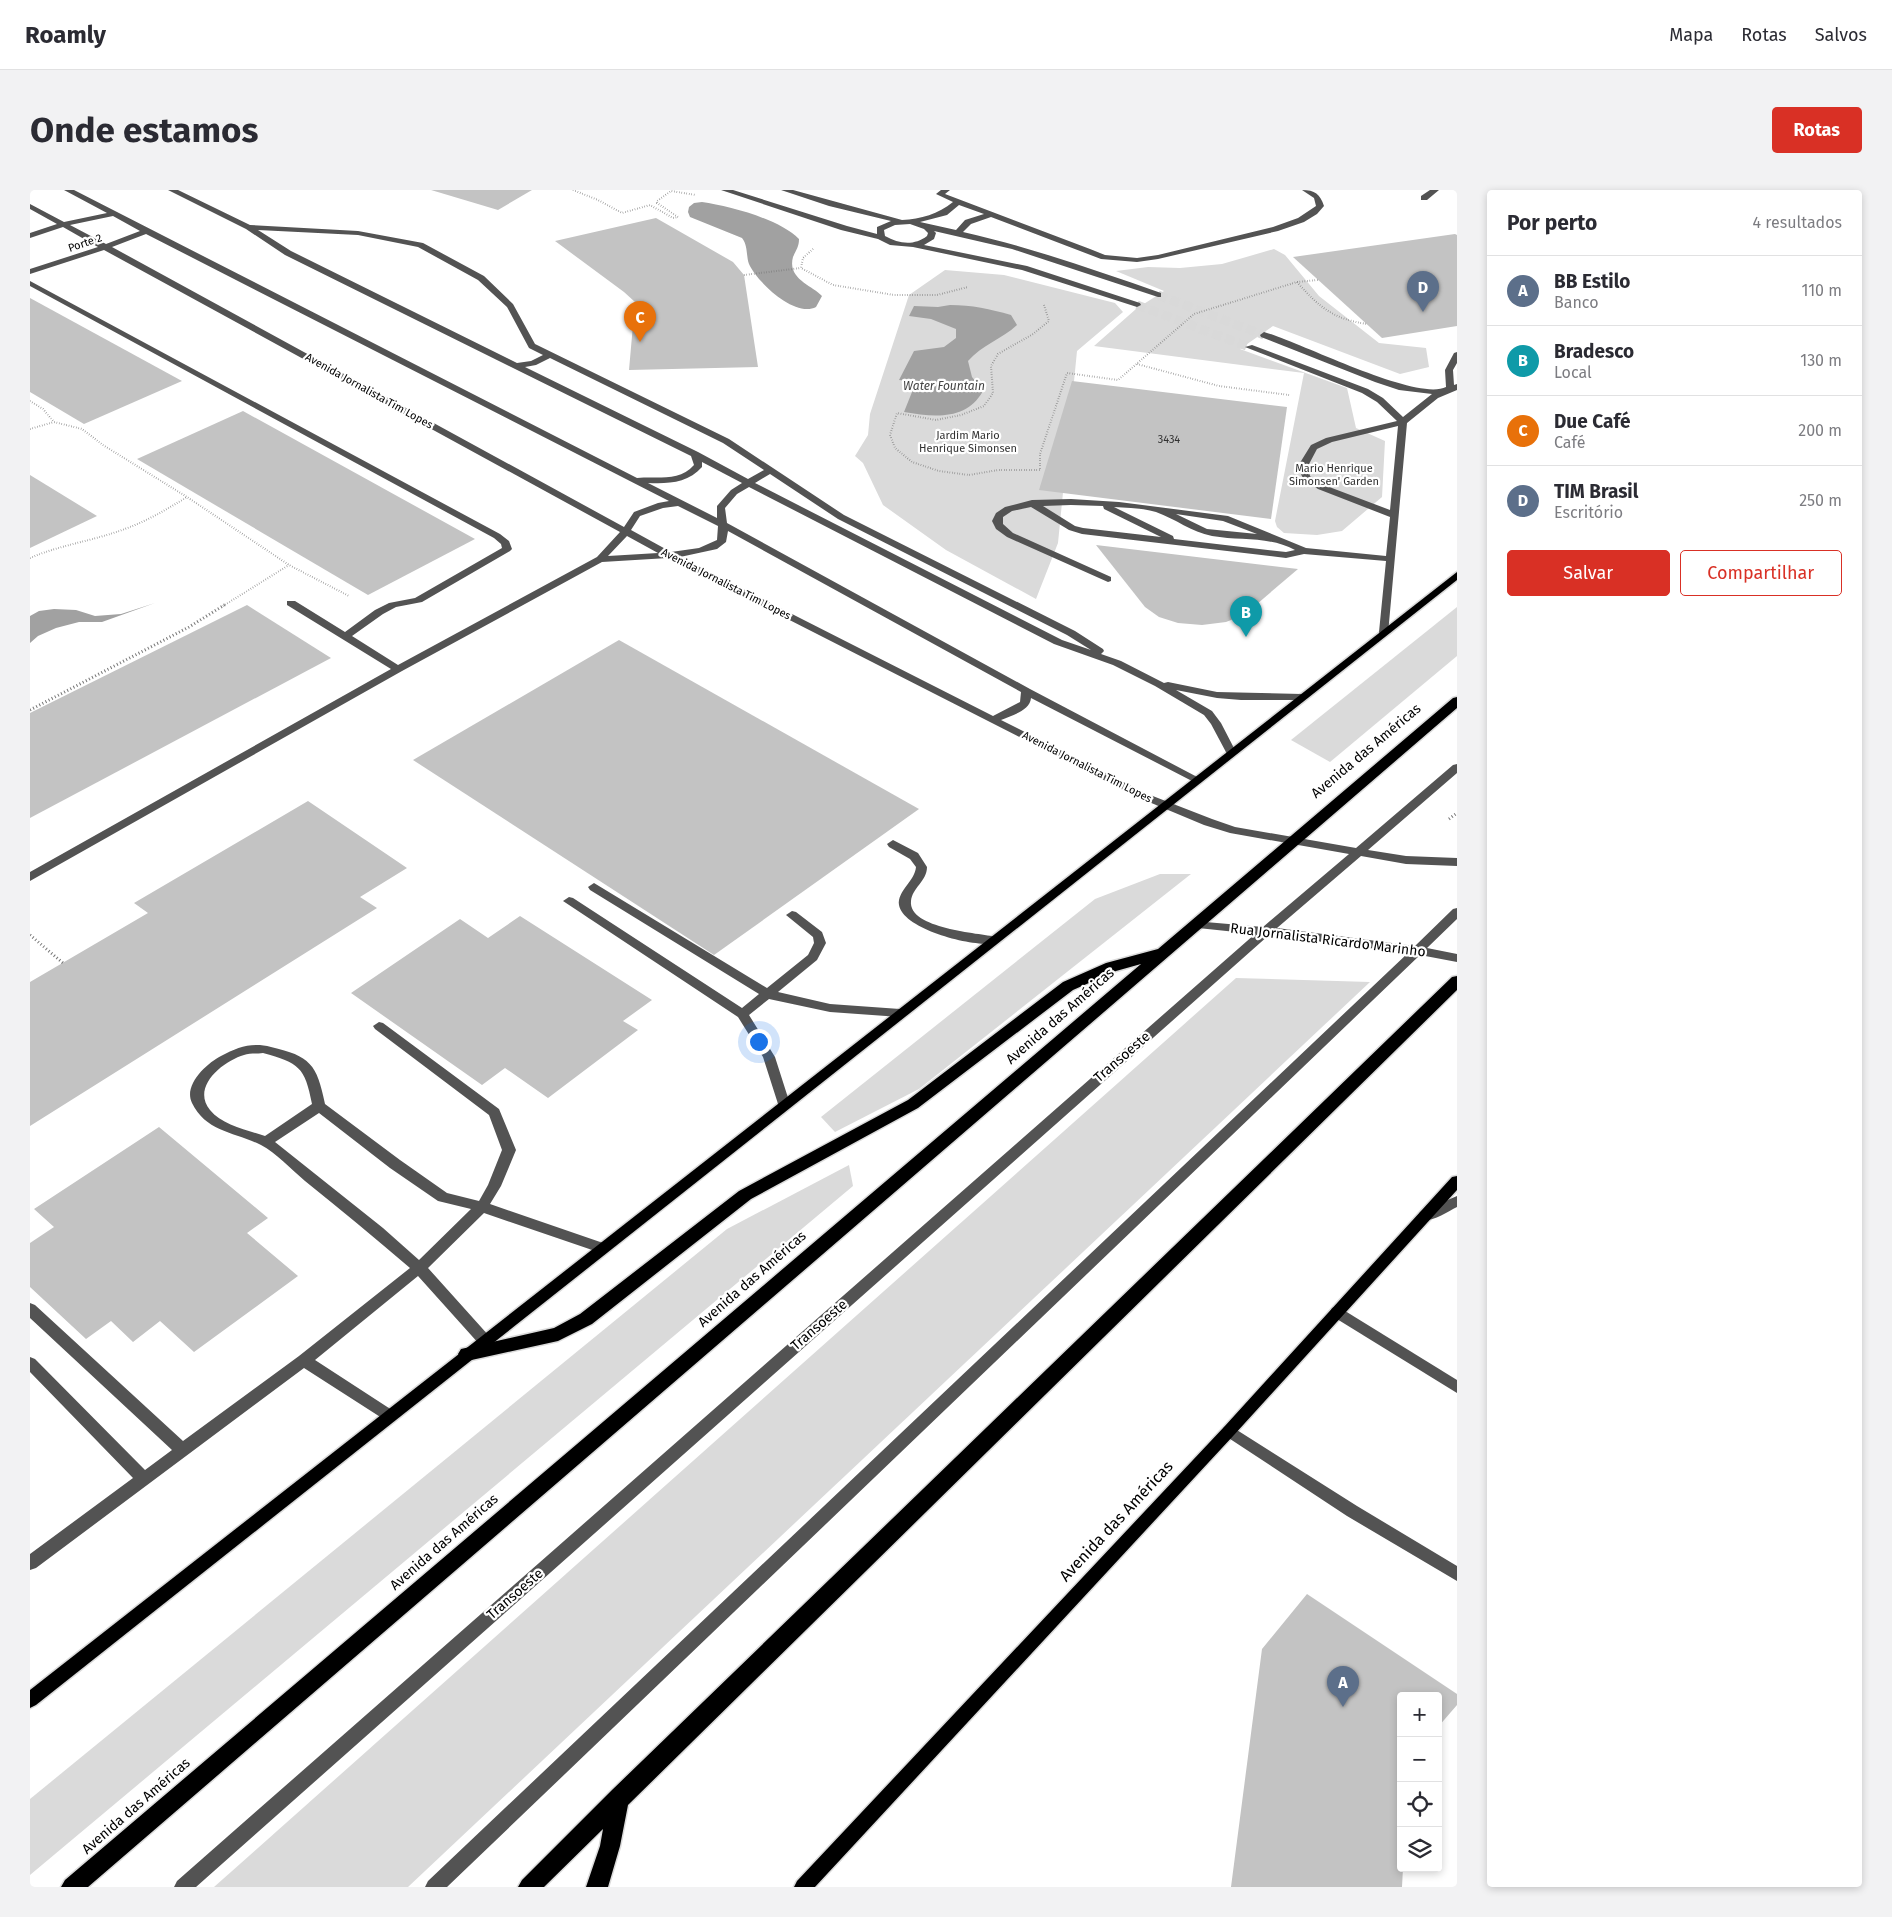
<!DOCTYPE html>
<html lang="pt">
<head>
<meta charset="utf-8">
<style>
  body { margin:0; font-family:"Fira Sans",sans-serif; background:#f2f2f3; color:#2b2b33 }
  .controls { position:absolute; right:15px; bottom:15px; display:grid; overflow:hidden; border-radius:5px; box-shadow:0 2px 8px #0003 }
  .controls button { width:45px; height:45px; display:grid; place-items:center; padding:0; border:0; border-bottom:1px solid #e1e1e2; background:#fff; color:#2b2b33; font:25px sans-serif }
  .you { position:absolute; left:728px; top:851px; width:18px; height:18px; margin:-12px; border:4px solid #fff; border-radius:50%; background:#1a73e8; box-shadow:0 0 0 8px #1a73e833 }
  .badge { display:grid; place-items:center; width:32px; height:32px; border-radius:50%; background:#d93025; color:#fff; font-size:16px; font-weight:700 }
  .pin { position:absolute; translate:-50% -41px; filter:drop-shadow(0 1px 2px #0008) }
  .pin::after { content:''; position:absolute; top:26px; width:18px; height:15px; background:inherit; clip-path:polygon(0 0,100% 0,50% 100%) }
  .list { margin:0; padding:0; list-style:none }
  h2 { display:flex; justify-content:space-between; align-items:center; height:65px; margin:0; padding:0 20px; font-size:21px }
  h2 small { font-size:16px; font-weight:400; color:#7c7c81 }
  .list li { display:grid; grid-template-columns:32px 1fr auto; gap:15px; align-items:center; box-sizing:border-box; height:70px; padding:0 20px; border-top:1px solid #e1e1e2 }
  .list b { display:block; font-size:19px; white-space:nowrap }
  .list p { margin:0; font-size:16px; white-space:nowrap; color:#7c7c81 }
  .list em { font-size:16px; font-style:normal; color:#7c7c81 }
  .actions { display:flex; gap:10px; padding:15px 20px }
  .actions a { flex:1; padding:11px 0; border:1px solid #d93025; border-radius:5px; text-align:center; font-size:18px; color:#d93025 }
  .actions .main { background:#d93025; color:#fff }
  .icon { flex:none; width:28px; height:28px; fill:none; stroke:currentColor; stroke-width:2; stroke-linecap:round; stroke-linejoin:round }
  .map { position:relative; flex:none; width:1427px; height:1697px; overflow:hidden; border-radius:5px }
  header { display:flex; align-items:center; gap:30px; box-sizing:border-box; height:70px; padding:0 25px; background:#fff; border-bottom:1px solid #e1e1e2 }
  header strong { font-size:24px }
  nav { display:flex; gap:28px; margin-inline-start:auto; font-size:18px }
  .intro { display:flex; align-items:center; justify-content:space-between; box-sizing:border-box; height:120px; padding:0 30px }
  h1 { margin:0; font-size:35px }
  .button { padding:12px 22px; border-radius:5px; background:#d93025; color:#fff; font-size:18px; font-weight:700 }
  main { display:flex; gap:30px; padding:0 30px }
  aside { flex:1; background:#fff; border-radius:5px; box-shadow:0 2px 8px #0003 }
  .map>svg:first-child { display:block }
  .green { fill:#dadada }
  .water { fill:#a1a1a1 }
  .building { fill:#c3c3c3 }
  .lines { fill:none; stroke-linecap:round; stroke-linejoin:round }
  .minor-tunnel { stroke:#d9d9d9; stroke-width:9; stroke-dasharray:9 4.5; stroke-linecap:butt }
  .major-casing { stroke:#dbdbdb; stroke-width:3 }
  .highway-casing { stroke:#dbdbdb; stroke-width:3 }
  .path-far1 { stroke:#757575; stroke-width:2; stroke-dasharray:0.5 2; stroke-linecap:butt }
  .path { stroke:#757575; stroke-width:3; stroke-dasharray:1 2.5; stroke-linecap:butt }
  .minor { fill:#535353; fill-rule:evenodd }
  .major { fill:#000; fill-rule:evenodd }
  .highway { fill:#000; fill-rule:evenodd }
  .labels { text-anchor:middle; dominant-baseline:central; stroke-width:4.5; stroke-linejoin:round; paint-order:stroke }
  .far-street-label { font-size:11px; fill:#000; stroke:#fff }
  .far-park-label { font-size:11px; fill:#313131; stroke:#fff }
  .number-label { font-size:11px; fill:#313131 }
  .far-water-label { font-size:12px; font-style:italic; fill:#424242; stroke:#fff }
  .street-label { font-size:14px; fill:#000; stroke:#fff }
  .near-street-label { font-size:16px; fill:#000; stroke:#fff }
</style>
</head>
<body>
<header>
<strong>Roamly</strong>
<nav><a>Mapa</a><a>Rotas</a><a>Salvos</a></nav>
</header>
<div class="intro"><h1>Onde estamos</h1><a class="button">Rotas</a></div>
<main>
<div class="map">
<svg width="1427" height="1697" viewBox="0 0 1427 1697">
  <rect width="100%" height="100%" fill="#fff"/>
  <g class="green">
    <polygon points="1244,59 1255,65 1289,106 1349,153 1396,158 1399,177 1370,184 1243,136 1210,159 1317,198 1326,238 1355,251 1352,307 1312,341 1287,345 1254,343 1247,337 1245,331 1274,183 1064,156 1106,119 1134,101 1086,81 1118,77 1150,78 1192,74"/>
    <polygon points="915,80 974,85 1085,113 1093,122 1047,161 1028,353 1006,409 916,360 853,315 833,273 825,266 838,245 840,224 879,105"/>
    <polygon points="1427,417 1427,466 1300,572 1261,550"/>
    <polygon points="1130,684 1161,684 889,899 805,942 791,927 1065,709"/>
    <polygon points="1206,788 1340,792 378,1697 184,1697"/>
    <polygon points="819,975 823,996 0,1685 0,1609 697,1039"/>
  </g>
  <g class="water">
    <path d="M 672,12 C 700,16 749,29 769,49 C 769,57 766,60 763,67 C 757,89 782,95 792,106 L 786,117 C 765,128 727,92 719,74 C 716,66 718,55 712,48 L 660,27 L 658,22 L 659,17 L 664,13 Z"/>
    <path d="M 920,115 C 942,115 960,119 981,125 L 987,135 C 972,149 952,155 938,171 L 942,187 L 953,201 C 936,231 904,227 874,222 L 886,192 L 869,190 L 884,161 L 914,157 L 926,148 L 926,139 L 901,129 L 879,126 L 884,116 L 908,117 Z"/>
    <polygon points="125,413 72,432 49,432 26,438 8,446 0,453 0,426 9,421 24,419 46,420 65,426 91,424"/>
  </g>
  <g class="building">
    <polygon points="401,0 502,0 468,20"/>
    <polygon points="626,28 703,72 714,85 728,177 599,180 605,112 594,102 525,51"/>
    <polygon points="1425,44 1427,45 1427,136 1352,148 1263,67"/>
    <polygon points="0,108 152,191 54,234 0,202"/>
    <polygon points="1042,191 1257,217 1241,329 1009,300"/>
    <polygon points="213,221 445,349 338,405 107,269"/>
    <polygon points="0,285 67,326 0,358"/>
    <polygon points="1066,355 1268,379 1214,425 1196,432 1172,435 1148,433 1129,427 1115,417"/>
    <polygon points="217,415 301,468 0,628 0,523"/>
    <polygon points="589,450 889,619 684,765 383,570"/>
    <polygon points="278,611 377,678 330,707 347,718 0,936 0,792 118,723 104,713"/>
    <polygon points="490,726 622,810 593,831 608,840 518,908 475,878 452,895 321,803 430,729 458,748"/>
    <polygon points="129,937 238,1028 217,1043 268,1086 164,1162 130,1131 103,1152 81,1131 56,1149 0,1097 0,1053 24,1037 4,1019"/>
    <polygon points="1277,1404 1427,1504 1427,1515 1408,1537 1408,1506 1371,1506 1371,1678 1373,1678 1372,1697 1201,1697 1232,1459"/>
  </g>
  <g class="lines">
    <g class="minor-tunnel">
      <polyline points="1128,105 1234,145"/>
      <polyline points="1107,115 1219,157"/>
    </g>
    <g class="major-casing">
      <g id="major">
        <polygon points="1427,382 1427,390 6,1515 0,1518 0,1500"/>
        <polygon points="1427,986 1427,1000 1204,1245 785,1697 764,1697 767,1691 1194,1237 1422,987"/>
      </g>
    </g>
    <g class="highway-casing">
      <g id="highway">
        <polygon points="1427,507 1427,518 58,1697 31,1697 35,1690 1111,774 1086,781 1043,800 888,918 721,1009 562,1134 528,1151 437,1171 431,1169 428,1164 431,1159 524,1138 550,1124 709,1001 878,910 1033,792 1076,773 1128,759 1423,508"/>
        <polygon points="1427,786 1427,800 598,1615 590,1656 578,1697 556,1697 570,1656 573,1639 514,1697 488,1697 492,1690 582,1600 1422,787"/>
      </g>
    </g>
    <g class="path-far1">
      <polyline points="543,0 568,10 592,23 620,15 643,28 648,27 627,13 627,11 641,1 666,5"/>
      <polyline points="783,59 773,68 771,78 803,95 864,105 907,105 938,97"/>
      <polyline points="714,85 771,78"/>
      <path d="M 1267,92 C 1289,117 1303,129 1337,134"/>
      <polyline points="1014,115 1019,131 1003,144 968,164 961,176 963,203 954,216 931,225 906,230 867,223 860,245 865,258 882,272 909,281 939,285 968,280 1010,280 1010,264 1037,183 1088,190 1164,124 1267,92 1288,90"/>
      <polyline points="1107,174 1189,196 1259,205"/>
      <polyline points="0,211 13,219 24,232 52,239 73,255 157,307 259,375 319,406"/>
      <polyline points="0,239 24,232"/>
      <path d="M 0,368 C 30,355 62,351 92,340 C 115,332 136,320 157,307"/>
      <polyline points="193,416 259,375"/>
    </g>
    <g class="path">
      <polyline points="0,520 159,437 196,414"/>
      <polyline points="1419,629 1427,623"/>
      <polyline points="0,745 33,773"/>
    </g>
    <g class="minor">
      <path d="M 34,0 L 44,0 L 607,288 C 628,286 649,292 664,275 L 661,266 L 255,65 L 216,39 L 138,0 L 148,0 L 220,35 L 328,41 L 393,53 L 454,86 L 483,114 L 505,154 L 699,249 L 814,325 L 1045,441 L 1073,459 L 1074,461 L 1071,464 L 1091,471 L 1134,493 L 1138,492 L 1187,502 L 1272,504 L 1277,507 L 1272,510 L 1211,510 L 1187,508 L 1146,500 L 1182,521 L 1191,533 L 1206,562 L 1201,565 L 1197,564 L 1181,534 L 1174,525 L 1125,496 L 1083,475 L 1024,454 L 719,297 L 707,304 L 695,318 L 697,333 L 1000,499 L 1171,589 L 1170,591 L 1162,591 L 1001,508 C 1000,521 982,525 971,530 L 1115,603 L 1182,629 L 1205,637 L 1326,658 L 1423,575 L 1427,574 L 1427,583 L 1338,660 L 1376,666 L 1427,668 L 1427,676 L 1376,674 L 1331,666 L 1247,738 L 1385,756 L 1423,719 L 1427,718 L 1427,729 L 1397,758 L 1427,764 L 1427,772 L 1390,765 L 417,1697 L 395,1697 L 398,1691 L 1378,763 L 1239,745 L 166,1697 L 144,1697 L 147,1691 L 1225,744 L 1168,738 L 1164,737 L 1162,734 L 1164,731 L 1233,737 L 1319,664 L 1200,643 L 1174,635 L 1107,607 L 638,368 L 572,372 L 372,481 L 0,691 L 0,682 L 361,479 L 257,415 L 257,411 L 265,411 L 315,442 L 345,420 L 359,413 L 385,408 L 472,358 L 471,354 L 464,348 L 0,96 L 0,91 L 470,344 L 479,351 L 482,359 L 480,361 L 392,412 L 366,417 L 353,424 L 322,446 L 368,475 L 567,367 L 590,342 L 74,60 L 0,84 L 0,79 L 68,57 L 33,37 L 0,48 L 0,43 L 27,34 L 0,19 L 0,14 L 34,32 L 77,23 ZM 83,26 L 110,41 L 76,54 L 40,35 ZM 228,40 L 328,45 L 388,57 L 448,90 L 477,117 L 499,158 L 513,165 L 501,171 L 487,173 L 261,61 ZM 116,44 L 639,311 L 628,313 L 604,322 L 594,337 L 82,57 ZM 520,168 L 693,253 L 734,280 L 718,289 L 668,262 L 495,177 L 506,175 ZM 672,272 L 712,293 L 701,300 L 687,316 L 687,328 L 618,293 C 638,294 658,293 672,277 ZM 740,284 L 808,329 L 1037,445 L 1061,460 L 1032,450 L 725,293 ZM 648,316 L 688,336 L 687,350 L 669,358 L 641,362 L 601,340 L 610,326 L 633,318 ZM 698,341 L 991,502 L 990,512 L 963,526 L 650,367 L 687,359 L 696,352 ZM 597,346 L 628,363 L 578,366 Z"/>
      <path d="M 691,0 L 703,0 L 817,36 L 847,44 L 847,37 L 861,31 L 799,16 L 751,0 L 763,0 L 872,30 C 891,29 908,24 923,12 L 906,4 L 911,0 L 920,0 L 915,4 L 1060,59 L 1075,65 L 1107,68 L 1128,65 L 1243,37 L 1268,28 L 1286,16 L 1284,8 L 1272,0 C 1285,0 1290,4 1294,16 L 1287,24 L 1274,32 L 1248,41 L 1128,69 L 1107,72 L 1071,69 L 961,27 L 941,34 L 933,42 C 1000,57 1065,80 1131,103 L 1131,107 L 1128,107 L 982,59 L 904,41 L 906,43 L 904,49 L 894,55 L 997,76 L 1110,113 L 1111,115 L 1107,117 L 992,80 L 883,57 L 860,55 L 848,49 L 811,40 ZM 929,15 L 954,24 L 935,30 L 926,40 L 890,32 L 917,25 ZM 880,34 L 894,39 L 898,43 L 897,46 C 884,56 869,54 855,46 L 854,40 L 865,35 Z"/>
      <polygon points="1400,0 1409,0 1397,10 1391,10 1391,6"/>
      <path d="M 1234,142 C 1270,152 1386,212 1416,197 L 1415,180 L 1424,163 L 1427,162 L 1427,173 L 1423,180 L 1424,195 L 1427,194 L 1427,200 L 1408,208 L 1377,233 L 1358,444 L 1350,444 L 1349,442 L 1356,371 L 1274,364 L 1256,368 L 1052,344 L 1039,340 L 1001,317 L 982,321 L 973,327 L 973,334 L 983,343 L 1081,387 L 1081,391 L 1078,392 L 977,347 L 966,339 L 962,331 L 966,323 L 975,317 L 1002,310 L 1041,309 L 1089,312 L 1198,326 L 1276,358 L 1356,366 L 1360,327 L 1288,299 L 1273,289 L 1268,276 L 1281,255 L 1296,248 L 1367,231 L 1347,212 L 1332,203 L 1215,157 L 1222,155 L 1338,199 L 1353,208 L 1373,227 L 1402,204 L 1369,200 L 1345,192 L 1231,147 L 1230,145 ZM 1368,236 L 1360,320 L 1294,295 L 1280,286 L 1278,276 L 1287,259 L 1302,252 ZM 1041,315 L 1073,316 L 1074,319 L 1131,347 L 1053,338 L 1045,336 L 1013,316 ZM 1084,317 C 1098,318 1113,318 1126,322 C 1146,329 1161,342 1182,346 C 1211,351 1239,346 1265,360 L 1256,362 L 1144,349 L 1143,346 ZM 1146,324 L 1193,331 L 1227,344 L 1177,339 Z"/>
      <path d="M 863,650 L 888,663 L 897,677 C 897,691 882,698 881,711 C 878,739 950,743 966,747 L 968,750 L 966,753 C 946,758 873,740 869,715 C 867,701 885,691 886,677 L 880,669 L 859,657 L 857,654 Z"/>
      <polygon points="564,693 737,798 778,765 784,753 783,747 756,725 762,721 766,722 792,742 796,753 787,770 748,802 800,814 870,819 876,823 870,827 800,822 739,809 719,825 745,867 760,914 759,917 749,917 733,867 708,827 533,711 539,707 543,708 712,818 729,804 560,700 558,697"/>
      <path d="M 349,832 L 353,833 L 469,919 L 486,960 L 471,996 L 460,1014 L 576,1054 L 578,1058 L 576,1062 L 571,1063 L 454,1023 L 398,1078 L 460,1147 L 462,1151 L 460,1155 L 455,1157 L 450,1155 L 388,1086 L 285,1170 L 365,1222 L 367,1226 L 365,1230 L 360,1232 L 355,1230 L 274,1178 L 6,1378 L 0,1380 L 0,1364 L 103,1288 L 0,1182 L 0,1167 L 5,1169 L 115,1280 L 142,1260 L 0,1128 L 0,1113 L 5,1115 L 153,1251 L 269,1166 L 380,1078 C 345,1048 310,1019 275,991 C 261,979 246,963 231,955 C 205,942 176,942 162,913 C 153,895 177,873 191,866 C 208,857 222,852 241,857 C 280,866 287,874 295,914 L 370,970 L 417,1003 L 449,1011 L 458,995 L 472,960 L 459,925 L 345,839 L 343,836 ZM 233,863 C 269,873 275,877 282,914 L 235,946 C 217,940 192,935 180,920 C 161,897 193,871 214,865 C 219,863 227,864 233,863 ZM 289,923 L 360,978 L 408,1011 L 441,1019 L 389,1070 L 353,1038 L 245,952 Z"/>
      <path d="M 1427,1006 L 1427,1017 C 1417,1022 1401,1033 1390,1030 L 1388,1026 L 1390,1022 Z"/>
      <polygon points="1307,1116 1427,1190 1427,1203 1302,1126 1300,1122 1302,1118"/>
      <polygon points="1199,1235 1327,1316 1427,1376 1427,1391 1317,1326 1194,1245 1192,1241 1194,1237"/>
    </g>
    <use href="#major" class="major"/>
    <use href="#highway" class="highway"/>
  </g>
  <g class="labels">
    <g class="far-street-label">
      <text transform="translate(55 53) rotate(-19)">Porte 2</text>
      <text transform="translate(339 201) rotate(29)">Avenida Jornalista Tim Lopes</text>
      <text transform="translate(696 394) rotate(27)">Avenida Jornalista Tim Lopes</text>
      <text transform="translate(1057 577) rotate(27)">Avenida Jornalista Tim Lopes</text>
    </g>
    <g class="far-park-label">
      <text x="938" y="245">Jardim Mario<tspan x="938" dy="13">Henrique Simonsen</tspan></text>
      <text x="1304" y="278">Mario Henrique<tspan x="1304" dy="13">Simonsen' Garden</tspan></text>
    </g>
    <g class="number-label">
      <text x="1139" y="249">3434</text>
    </g>
    <g class="far-water-label">
      <text x="914" y="196">Water Fountain</text>
    </g>
    <g class="street-label">
      <text transform="translate(1336 561) rotate(-40)">Avenida das Américas</text>
      <text transform="translate(1298 750) rotate(7)">Rua Jornalista Ricardo Marinho</text>
      <text transform="translate(1030 826) rotate(-41)">Avenida das Américas</text>
      <text transform="translate(1092 867) rotate(-41)">Transoeste</text>
      <text transform="translate(722 1089) rotate(-41)">Avenida das Américas</text>
      <text transform="translate(789 1135) rotate(-41)">Transoeste</text>
      <text transform="translate(414 1352) rotate(-41)">Avenida das Américas</text>
      <text transform="translate(485 1404) rotate(-41)">Transoeste</text>
      <text transform="translate(106 1616) rotate(-41)">Avenida das Américas</text>
    </g>
    <g class="near-street-label">
      <text transform="translate(1086 1331) rotate(-47)">Avenida das Américas</text>
    </g>
  </g>
</svg>
<div class="controls">
<button>+</button>
<button>−</button>
<button><svg class="icon" aria-label="locate" viewBox="0 0 24 24"><circle cx="12" cy="12" r="6"/><path d="M12 2v4M12 18v4M2 12h4M18 12h4"/></svg></button>
<button><svg class="icon" aria-label="layers" viewBox="0 0 24 24"><path d="M12 4l9 5-9 5-9-5zM3 14l9 5 9-5"/></svg></button>
</div>
<div class="you"></div>
<div class="pin badge" style="left:1313px;top:1517px;background:#5c6f8a">A</div>
<div class="pin badge" style="left:1216px;top:447px;background:#0f9aa8">B</div>
<div class="pin badge" style="left:610px;top:152px;background:#e8710a">C</div>
<div class="pin badge" style="left:1393px;top:122px;background:#5c6f8a">D</div>
</div>
<aside>
<h2>Por perto<small>4 resultados</small></h2>
<ul class="list">
<li><span class="badge" style="background:#5c6f8a">A</span><div><b>BB Estilo</b><p>Banco</p></div><em>110 m</em></li>
<li><span class="badge" style="background:#0f9aa8">B</span><div><b>Bradesco</b><p>Local</p></div><em>130 m</em></li>
<li><span class="badge" style="background:#e8710a">C</span><div><b>Due Café</b><p>Café</p></div><em>200 m</em></li>
<li><span class="badge" style="background:#5c6f8a">D</span><div><b>TIM Brasil</b><p>Escritório</p></div><em>250 m</em></li>
</ul>
<div class="actions"><a class="main">Salvar</a><a>Compartilhar</a></div>
</aside>
</main>
</body>
</html>
